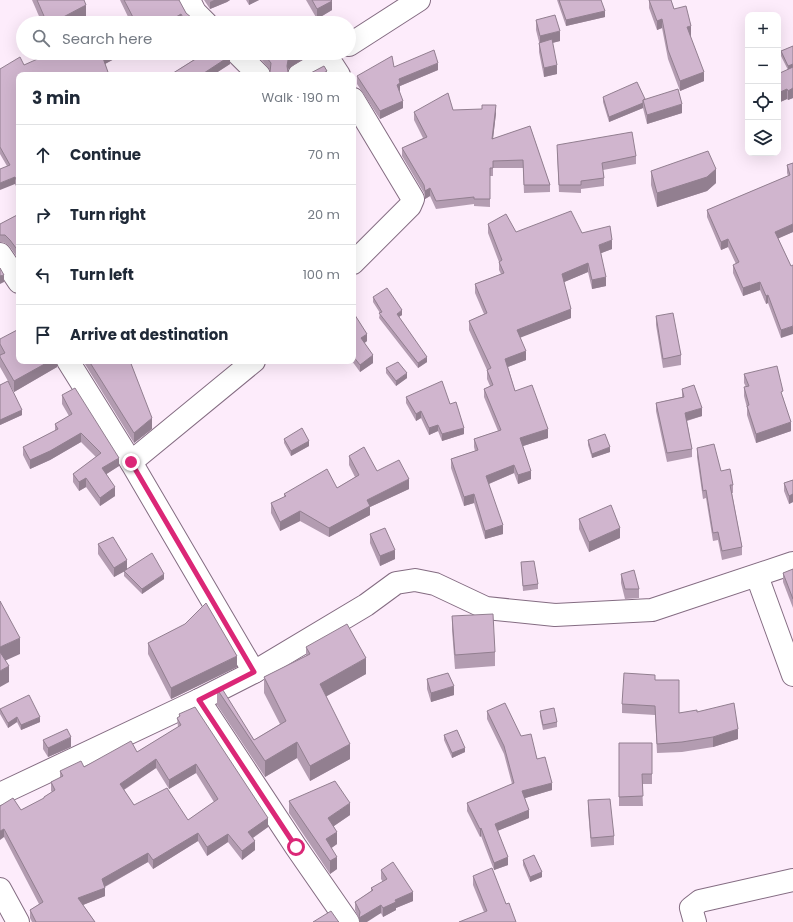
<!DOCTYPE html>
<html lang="en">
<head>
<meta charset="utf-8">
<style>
  body { margin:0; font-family:Poppins,sans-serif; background:#f2f2f3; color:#1f2937 }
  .controls { position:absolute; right:12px; top:12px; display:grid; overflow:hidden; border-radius:8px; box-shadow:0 4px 16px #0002 }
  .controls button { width:36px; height:36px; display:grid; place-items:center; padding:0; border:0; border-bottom:1px solid #e0e1e3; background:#fff; color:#1f2937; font:20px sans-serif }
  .stop { position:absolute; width:12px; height:12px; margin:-9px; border:3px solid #db2777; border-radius:50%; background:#fff }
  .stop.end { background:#db2777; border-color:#fff; box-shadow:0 1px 4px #0008 }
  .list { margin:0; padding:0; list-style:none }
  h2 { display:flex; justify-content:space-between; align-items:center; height:52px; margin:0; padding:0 16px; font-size:17px }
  h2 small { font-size:13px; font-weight:400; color:#747a83 }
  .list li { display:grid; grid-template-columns:26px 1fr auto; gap:12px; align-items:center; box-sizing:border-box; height:60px; padding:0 16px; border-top:1px solid #e0e1e3 }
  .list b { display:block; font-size:15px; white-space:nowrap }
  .list em { font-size:13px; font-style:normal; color:#747a83 }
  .icon { flex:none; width:22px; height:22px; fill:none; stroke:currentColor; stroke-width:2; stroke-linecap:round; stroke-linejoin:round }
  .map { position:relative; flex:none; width:793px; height:922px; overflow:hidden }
  .search { position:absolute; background:#fff; box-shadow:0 4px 16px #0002; left:16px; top:16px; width:340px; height:44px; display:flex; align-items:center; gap:10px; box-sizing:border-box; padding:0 14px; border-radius:22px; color:#747a83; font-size:15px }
  .panel { position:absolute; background:#fff; box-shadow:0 4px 16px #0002; left:16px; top:72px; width:340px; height:292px; border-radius:8px }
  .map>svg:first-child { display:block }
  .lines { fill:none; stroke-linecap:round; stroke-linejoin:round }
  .minor-casing { stroke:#846c82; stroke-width:24 }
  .minor { stroke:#fff; stroke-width:22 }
  .wall { fill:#b39cb1; fill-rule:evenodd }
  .shaded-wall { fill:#927f90 }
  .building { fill:#d0b5ce; stroke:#927f90; fill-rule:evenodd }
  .route { stroke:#db2777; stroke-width:5 }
</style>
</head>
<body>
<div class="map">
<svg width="793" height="922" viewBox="0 0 793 922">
  <rect width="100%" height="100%" fill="#fdecfb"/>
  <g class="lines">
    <g class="minor-casing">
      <g id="minor">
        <polyline points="189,0 195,12 206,23"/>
        <polyline points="349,45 419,0"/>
        <polyline points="237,53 259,75"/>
        <polyline points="299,75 328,58 339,75"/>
        <polyline points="353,99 413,199 410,206 353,263"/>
        <polyline points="0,254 19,282"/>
        <polyline points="68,361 131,462 254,672"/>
        <polyline points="131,462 254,361"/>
        <polyline points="757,576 793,675"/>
        <polyline points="199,700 296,847 348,922"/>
        <polyline points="0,794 199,700 254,672 366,605 396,583 415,580 435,584 486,608 555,615 652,610 793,563"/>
        <polyline points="0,889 18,922"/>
        <polyline points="695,922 691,908 700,901 793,880"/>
      </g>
    </g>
    <use href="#minor" class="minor"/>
  </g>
  <g class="wall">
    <polygon points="32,0 84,0 86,16 73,23 42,23"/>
    <polygon points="120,0 179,0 186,13 198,23 182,23 181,22 131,23"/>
    <polygon points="204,0 230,0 227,2 210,9"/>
    <polygon points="246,0 259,0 249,5"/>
    <polygon points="306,0 331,0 332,10 317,19"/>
    <polygon points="557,0 601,0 605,17 566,26"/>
    <polygon points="649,0 671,0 674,9 691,36 690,36 704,81 680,91 668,59 662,28 657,30 649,8"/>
    <polygon points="536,20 560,41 552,43 557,74 544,77 539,52 539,42 536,30"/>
    <polygon points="793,46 793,98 788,100 787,99 778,103 778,76 780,75 780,73 788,70 781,56 781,51"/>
    <polygon points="116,53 116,58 105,64 19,75 19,193 7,166 0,154 0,69 24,65"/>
    <polygon points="196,53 229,53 230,64 213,75 170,75 198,57"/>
    <polygon points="261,53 312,53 288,69 288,72 291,75 270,75 270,70 261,59"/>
    <polygon points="394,67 438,70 400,86 400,91 399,91 403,108 380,119 357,84 357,76"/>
    <polygon points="603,97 645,99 682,113 647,124 643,108 609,122 603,102"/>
    <polygon points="453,110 496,113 493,139 530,126 550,185 550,192 524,193 523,168 493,168 493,176 490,176 490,207 474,206 474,204 436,209 430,196 425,199 424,193 402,156 402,148 423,138 414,120 414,112"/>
    <polygon points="557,153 636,156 636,164 603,170 604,178 604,186 581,189 581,193 559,192"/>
    <polygon points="793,163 793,232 778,238 791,266 781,338 768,303 766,304 760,290 743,296 733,273 733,265 736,264 728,247 721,250 707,217 707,210 788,176 787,173 787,165"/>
    <polygon points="651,171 716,183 707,191 657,207 651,185"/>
    <polygon points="19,214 19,260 10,247 5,243 0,242 0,224"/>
    <polygon points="488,224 516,232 582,233 612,249 601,253 606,286 592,289 588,272 564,282 571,318 520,337 526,360 508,367 515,391 548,438 523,446 531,479 518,484 514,473 489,484 503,534 485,539 474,503 464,506 451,468 451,459 475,451 474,447 474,439 498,431 484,397 484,389 490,386 487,379 487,370 469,330 469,321 484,314 475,293 475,284 501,274 499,270 499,262 488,233"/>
    <polygon points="373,297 402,315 399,317 427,362 418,368 379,318 380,313 373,302"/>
    <polygon points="353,312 367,341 364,343 373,363 360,372 352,361 353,361"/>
    <polygon points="656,316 681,355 681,365 663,368 656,325"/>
    <polygon points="0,339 57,361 57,367 14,392 9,383 22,415 0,425 0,385 8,381 0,367"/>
    <polygon points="83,361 130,361 152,429 134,443"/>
    <polygon points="386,368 407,378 396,386 386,373"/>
    <polygon points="744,374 783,397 791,431 756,443 747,415 747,408 744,396 744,387 746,387 744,383"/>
    <polygon points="682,389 702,416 687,421 692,449 692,457 667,462 656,411 656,403 682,397"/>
    <polygon points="62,395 119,466 106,474 115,496 100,506 86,487 79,491 73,482 73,474 96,457 81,442 50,460 30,469 23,455 23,447 55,431 55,424 69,416 62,404"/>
    <polygon points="406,397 450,404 464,434 442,441 438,431 429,435 421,418 416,421 406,403"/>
    <polygon points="284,439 309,446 291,456 284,443"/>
    <polygon points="588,440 610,452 592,458 588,445"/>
    <polygon points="697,448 721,471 733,485 733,493 732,493 742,547 742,555 722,560 718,540 713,541 706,498 703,499 697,457"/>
    <polygon points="349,456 409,489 370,507 370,515 329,537 300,521 280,531 271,513 271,503 284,497 284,494 337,488 355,477 349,465"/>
    <polygon points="793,480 793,503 793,502 789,504 784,491 784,483"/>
    <polygon points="579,519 620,538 589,552 579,529"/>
    <polygon points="370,534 395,559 380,566 370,543"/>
    <polygon points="98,544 127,569 164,579 142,594 124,576 124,571 114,577 98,554"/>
    <polygon points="521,562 538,584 538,589 523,591"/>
    <polygon points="793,569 793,608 783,582 783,573"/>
    <polygon points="621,574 639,589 639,598 625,599 621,583"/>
    <polygon points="452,616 495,652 495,666 455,669 452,630"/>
    <polygon points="148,643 237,667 171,699 148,654"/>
    <polygon points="306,647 366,674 326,696 350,759 310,781 297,758 265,777 217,705 217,689 254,740 280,724 264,693 264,677 306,656"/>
    <polygon points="427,679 454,695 431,702 427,689"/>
    <polygon points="655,680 679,713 697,712 738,739 713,747 682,752 657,753 655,715 622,713 622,704"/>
    <polygon points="0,709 40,722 21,730 17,722 8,728 0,714"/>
    <polygon points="487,711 521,736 537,759 552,790 525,798 529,818 497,831 508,865 494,870 481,836 480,837 467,811 467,803 512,784 504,754 487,719"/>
    <polygon points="540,711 557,722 557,727 543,730 540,716"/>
    <path d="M 179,714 L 268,827 L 253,838 L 255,850 L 242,860 L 228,842 L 207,856 L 198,841 L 153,869 L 148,862 L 105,887 L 105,896 L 83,905 L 95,922 L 32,922 L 30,918 L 30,910 L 39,904 L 4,837 L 0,806 L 21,810 L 44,799 L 44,797 L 52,792 L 51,791 L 51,782 L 60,778 L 60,771 L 84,767 L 137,752 L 178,727 L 177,718 L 179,717 ZM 156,768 L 169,789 L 196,773 L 214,802 L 188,820 L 134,805 L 124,790 Z"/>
    <polygon points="444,735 465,752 452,758 444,740"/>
    <polygon points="43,740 71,747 48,757 43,749"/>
    <polygon points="619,743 652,743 652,784 642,784 643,806 619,806"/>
    <polygon points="588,800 614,836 614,845 591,847 588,810"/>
    <polygon points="289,801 350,815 334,826 337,844 331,848 337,869 330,874 289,813"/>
    <polygon points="523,860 542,877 530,882 523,865"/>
    <polygon points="381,870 413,901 396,908 396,910 383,917 381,913 359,922 359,919 355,910 355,902 371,891 371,888 383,882 381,879"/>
    <polygon points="473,876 506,904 484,912 473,885"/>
  </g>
  <g class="shaded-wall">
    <polygon points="214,0 230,0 227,2 210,9 210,2"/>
    <polygon points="249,0 259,0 249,5"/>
    <polygon points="332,1 332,10 317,19 317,9"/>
    <polygon points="86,5 86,16 73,23 52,23"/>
    <polygon points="605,11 605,17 566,26 566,20"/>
    <polygon points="181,14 181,22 180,23 166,23"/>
    <polygon points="662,19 662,28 657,30 657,21"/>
    <polygon points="691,26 691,36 687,37 687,27"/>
    <polygon points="560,31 560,41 540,46 540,36"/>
    <polygon points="113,53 116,53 116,58 103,65 103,58"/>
    <polygon points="299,53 312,53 288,69 287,75 287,66 288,60"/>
    <polygon points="230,56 230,64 213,75 201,75"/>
    <polygon points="438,63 438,70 400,86 400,91 397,92 397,85 399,79"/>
    <polygon points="793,64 793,68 788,71 788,66"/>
    <polygon points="557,65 557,74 544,77 544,68"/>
    <polygon points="327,71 327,75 320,75"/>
    <polygon points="704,72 704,81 680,91 680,81"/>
    <polygon points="793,88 793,98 788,100 788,91"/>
    <polygon points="787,89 787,99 778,103 778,93"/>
    <polygon points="403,101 403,108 380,119 380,111"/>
    <polygon points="643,103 643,108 609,122 609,117"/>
    <polygon points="682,104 682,113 647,124 647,115"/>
    <polygon points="496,105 496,113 492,147 492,139"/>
    <polygon points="716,169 716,183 707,191 657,207 657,193"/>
    <polygon points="15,177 15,184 0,190 0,183"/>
    <polygon points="430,188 430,196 425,199 425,191"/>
    <polygon points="793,224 793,232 775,240 775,232"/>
    <polygon points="728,239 728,247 721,250 721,242"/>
    <polygon points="612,240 612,249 599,254 599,245"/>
    <polygon points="588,263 588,272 562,283 562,274"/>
    <polygon points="4,275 4,282 0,284 0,276"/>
    <polygon points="606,277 606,286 592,289 592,280"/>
    <polygon points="760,282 760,290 743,296 743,288"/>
    <polygon points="768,295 768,303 766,304 766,296"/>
    <polygon points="571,309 571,318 517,339 517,330"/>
    <polygon points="402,310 402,315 397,318 397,314"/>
    <polygon points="793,326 793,334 781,338 781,330"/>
    <polygon points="367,334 367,341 361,346 361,338"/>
    <polygon points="526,351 526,360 505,368 505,359"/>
    <polygon points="373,355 373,363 360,372 360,365"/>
    <polygon points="427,357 427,362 418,368 418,363"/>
    <polygon points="50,361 57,361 57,367 14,392 14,381"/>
    <polygon points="407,373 407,378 396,386 396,381"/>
    <polygon points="702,408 702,416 685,421 685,413"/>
    <polygon points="22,410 22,415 0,425 0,420"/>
    <polygon points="421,411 421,418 416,421 416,414"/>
    <polygon points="152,418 152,429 134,443 134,433"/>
    <polygon points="791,422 791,431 756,443 756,434"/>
    <polygon points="438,425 438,431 429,435 429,428"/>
    <polygon points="464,428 464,434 442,441 442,434"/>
    <polygon points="548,429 548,438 520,447 520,438"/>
    <polygon points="81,433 81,442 50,460 30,469 30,460"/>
    <polygon points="309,441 309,446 291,456 291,451"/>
    <polygon points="610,447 610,452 592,458 592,454"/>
    <polygon points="119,458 119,466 102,477 102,468"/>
    <polygon points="514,465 514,473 486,485 486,476"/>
    <polygon points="531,471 531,479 518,484 518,475"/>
    <polygon points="86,478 86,487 79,491 79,482"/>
    <polygon points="409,479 409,489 370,507 370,515 329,537 329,528 367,500"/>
    <polygon points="115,487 115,496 100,506 100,498"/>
    <polygon points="474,494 474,503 464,506 464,497"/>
    <polygon points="793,494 793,502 789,504 789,496"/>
    <polygon points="300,511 300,521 280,531 280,522"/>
    <polygon points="503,525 503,534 485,539 485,531"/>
    <polygon points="620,528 620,538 589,552 589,542"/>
    <polygon points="395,550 395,559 380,566 380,556"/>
    <polygon points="127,560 127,570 114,577 114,568"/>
    <polygon points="164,574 164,579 142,594 142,589"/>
    <polygon points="20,638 20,654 0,663 0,647"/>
    <polygon points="237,656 237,667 171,699 171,688"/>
    <polygon points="366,658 366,674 320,700 320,684"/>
    <polygon points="9,666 9,682 0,687 0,671"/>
    <polygon points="454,686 454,695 431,702 431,693"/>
    <polygon points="17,717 17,722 8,728 8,723"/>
    <polygon points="40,717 40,722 21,730 21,725"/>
    <polygon points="738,729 738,739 713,747 713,737"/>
    <polygon points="71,737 71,747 48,757 48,748"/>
    <polygon points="297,742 297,758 265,777 265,761"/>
    <polygon points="350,744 350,759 310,781 310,766"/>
    <polygon points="465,748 465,752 452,758 452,753"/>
    <polygon points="156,759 156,768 120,792 120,784"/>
    <polygon points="196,764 196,773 169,789 169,780"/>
    <polygon points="552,783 552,790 522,799 522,791"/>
    <polygon points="350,803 350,815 328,830 328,818"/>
    <polygon points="529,810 529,818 495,832 495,824"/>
    <polygon points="268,818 268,827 248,841 248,832"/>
    <polygon points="481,828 481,836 480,837 480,829"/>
    <polygon points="4,829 4,837 0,840 0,831"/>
    <polygon points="337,832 337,844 326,852 326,839"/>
    <polygon points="198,833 198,841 153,869 153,860"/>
    <polygon points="228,834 228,842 207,856 207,847"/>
    <polygon points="255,841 255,850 242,860 242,851"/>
    <polygon points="148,853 148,862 102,888 102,879"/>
    <polygon points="337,857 337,869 330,874 330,861"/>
    <polygon points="508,857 508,865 494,870 494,863"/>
    <polygon points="542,872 542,877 530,882 530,877"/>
    <polygon points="105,888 105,896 78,907 78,898"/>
    <polygon points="413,892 413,901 396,908 396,910 383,917 383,908 395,900"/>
    <polygon points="381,905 381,913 367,922 359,922 359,918"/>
  </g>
  <g class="building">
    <polygon points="37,0 84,0 86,5 52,23 47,23"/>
    <polygon points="124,0 179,0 186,13 198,23 186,23 181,14 166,23 130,23 135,21"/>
    <polygon points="312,0 331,0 332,1 317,9"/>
    <polygon points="559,0 601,0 605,11 566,20"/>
    <polygon points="649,0 671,0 674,9 686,6 691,26 687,27 704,72 680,81 668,50 662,19 657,21"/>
    <polygon points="555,15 560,31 540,36 536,20"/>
    <polygon points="552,39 557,65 544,68 539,43"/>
    <polygon points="793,46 793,64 788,66 781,51"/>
    <polygon points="434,50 438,63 399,79 400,83 397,85 403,101 380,111 357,76 392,56 394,67"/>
    <polygon points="51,53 113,53 103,58 109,75 19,75 19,186 15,177 0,183 0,169 10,165 0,147 0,69 20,57 24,65"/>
    <polygon points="200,53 229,53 230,56 201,75 170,75 202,55"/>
    <polygon points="263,53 299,53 288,60 287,66 288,72 291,75 272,75 270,72 271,63"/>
    <polygon points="324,66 327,71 320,75 307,75"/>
    <polygon points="793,67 793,88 788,91 787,89 778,93 778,76 781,74 780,73"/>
    <polygon points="637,82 645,99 643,100 643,103 609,117 603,97"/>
    <polygon points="678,89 682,104 647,115 643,100"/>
    <polygon points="448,93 453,110 482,109 482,105 496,105 492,139 530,126 550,185 524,185 523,160 493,161 493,168 490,168 490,199 474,199 474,197 436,201 430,188 425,191 424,185 402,148 427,137 414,112"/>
    <polygon points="632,132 636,156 602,163 604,178 581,181 581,185 559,185 557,145"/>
    <polygon points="708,151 716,169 707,177 657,193 651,171"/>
    <polygon points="793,163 793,224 775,232 791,266 793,265 793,326 781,330 768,295 766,296 760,282 743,288 733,265 739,262 728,239 721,242 707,210 790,175 787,165"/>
    <polygon points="571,211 582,233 610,226 612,240 599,245 606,277 592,280 588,263 562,274 571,309 517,330 526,351 505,359 515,391 532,385 548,429 520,438 531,471 518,475 514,465 486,476 503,525 485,531 474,494 464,497 451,459 478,450 474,439 501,430 484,389 493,385 487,370 491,368 469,321 487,313 475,284 504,273 499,262 502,260 488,224 506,214 516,232"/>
    <polygon points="19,214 19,252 10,240 5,235 0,235 0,224"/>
    <polygon points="0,268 4,275 0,276"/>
    <polygon points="387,288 402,310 397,314 427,357 418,363 379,313 382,312 373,297"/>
    <polygon points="353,312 367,334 361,338 373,355 360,365 353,356"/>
    <polygon points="673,313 681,355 663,359 656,316"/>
    <polygon points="19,329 19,361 50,361 14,381 0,357 0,355 5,353 0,344 0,339"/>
    <polygon points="89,361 130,361 152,418 134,433"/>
    <polygon points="398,362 407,373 396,381 386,368"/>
    <polygon points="777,366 783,391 781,392 791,422 756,434 747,406 749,405 744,387 749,386 744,374"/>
    <polygon points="8,381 22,410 0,420 0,385"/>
    <polygon points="442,381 450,404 456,402 464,428 442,434 438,425 429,428 421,411 416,414 406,397"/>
    <polygon points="694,385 702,408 685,413 692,449 667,453 656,403 684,397 682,389"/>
    <polygon points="75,388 119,458 102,468 115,487 100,498 86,478 79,482 73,474 101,453 81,433 50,451 30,460 23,447 58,429 55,424 72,414 62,395"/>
    <polygon points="302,428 309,441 291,451 284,439"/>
    <polygon points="605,434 610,447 592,454 588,440"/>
    <polygon points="714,444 721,471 730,469 733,485 730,485 742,547 722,551 718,532 713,533 706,490 703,491 697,448"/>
    <polygon points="364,447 377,471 399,460 409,479 367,500 370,506 329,528 300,511 280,522 271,503 286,496 284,494 327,469 337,488 359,475 349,456"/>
    <polygon points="793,480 793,495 793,494 789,496 784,483"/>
    <polygon points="611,505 620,528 589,542 579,519"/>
    <polygon points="385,528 395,550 380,556 370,534"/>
    <polygon points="113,537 127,560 114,568 98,544"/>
    <polygon points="152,553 164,574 142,589 124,571"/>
    <polygon points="534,561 538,584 523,586 521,562"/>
    <polygon points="793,569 793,599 783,573"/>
    <polygon points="634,570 639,589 625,589 621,574"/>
    <polygon points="0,601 20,638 0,647"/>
    <polygon points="206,603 237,656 171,688 148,643 185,624"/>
    <polygon points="493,614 495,652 455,655 452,616"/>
    <polygon points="347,624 366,658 320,684 350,744 310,766 297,742 265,761 217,689 221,687 254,740 286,721 264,677 310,654 306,647"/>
    <polygon points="0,652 9,666 0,671"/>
    <polygon points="448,673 454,686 431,693 427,679"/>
    <polygon points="624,673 655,675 655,680 679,680 679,713 697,710 697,712 734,703 738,729 713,737 682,742 657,744 655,706 622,704"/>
    <polygon points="29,695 40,717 21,725 17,717 8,723 0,709"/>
    <polygon points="505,703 521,736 531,734 537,759 545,757 552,783 522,791 529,810 495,824 508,857 494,863 481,828 480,829 467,803 514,783 504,746 487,711"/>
    <path d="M 195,707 L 268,818 L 248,832 L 255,841 L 242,851 L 228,834 L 207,847 L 198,833 L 153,860 L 148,853 L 102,879 L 105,888 L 78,898 L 95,922 L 36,922 L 30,910 L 43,902 L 4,829 L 0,831 L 0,806 L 13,798 L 21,810 L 44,798 L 44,797 L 55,790 L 51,782 L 63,776 L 60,771 L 81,761 L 84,767 L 131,741 L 137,752 L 181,725 L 177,718 L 180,716 L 179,714 ZM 156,759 L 169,780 L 196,764 L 218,799 L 188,820 L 167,788 L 134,805 L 120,784 Z"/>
    <polygon points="554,708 557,722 543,725 540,711"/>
    <polygon points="67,729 71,737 48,748 43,740"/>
    <polygon points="457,730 465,748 452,753 444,735"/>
    <polygon points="619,743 652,743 652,774 642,774 643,796 619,797"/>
    <polygon points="335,781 350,803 328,818 337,832 326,839 337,857 330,861 289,801"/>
    <polygon points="610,799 614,836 591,838 588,800"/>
    <polygon points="534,855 542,872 530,877 523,860"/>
    <polygon points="393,862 413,892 395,900 396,902 383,908 381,905 359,918 360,912 355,902 373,890 371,888 387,879 381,870"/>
    <polygon points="492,868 506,904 509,903 516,922 459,922 487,911 473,876"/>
    <polygon points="331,911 338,921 339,922 313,922"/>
  </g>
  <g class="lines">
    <polyline class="route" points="131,462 254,672 199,700 296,847"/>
  </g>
</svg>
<div class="controls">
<button>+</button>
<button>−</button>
<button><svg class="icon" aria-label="locate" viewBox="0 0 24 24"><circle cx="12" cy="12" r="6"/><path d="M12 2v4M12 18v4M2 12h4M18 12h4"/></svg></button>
<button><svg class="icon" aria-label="layers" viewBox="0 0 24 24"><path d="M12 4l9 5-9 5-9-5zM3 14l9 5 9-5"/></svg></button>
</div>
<div class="stop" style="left:296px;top:847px"></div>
<div class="stop end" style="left:131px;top:462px"></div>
<div class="search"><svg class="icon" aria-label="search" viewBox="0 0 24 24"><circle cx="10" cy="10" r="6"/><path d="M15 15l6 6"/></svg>Search here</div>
<section class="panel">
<h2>3 min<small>Walk · 190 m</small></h2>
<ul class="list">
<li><svg class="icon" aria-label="ahead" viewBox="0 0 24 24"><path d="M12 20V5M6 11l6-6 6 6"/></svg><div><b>Continue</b></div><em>70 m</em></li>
<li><svg class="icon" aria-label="right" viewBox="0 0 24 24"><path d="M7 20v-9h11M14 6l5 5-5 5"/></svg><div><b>Turn right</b></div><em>20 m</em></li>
<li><svg class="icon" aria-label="left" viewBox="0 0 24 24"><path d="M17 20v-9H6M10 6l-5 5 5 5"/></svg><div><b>Turn left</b></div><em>100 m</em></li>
<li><svg class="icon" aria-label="arrive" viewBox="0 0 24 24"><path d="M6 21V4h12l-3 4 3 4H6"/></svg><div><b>Arrive at destination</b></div></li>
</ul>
</section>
</div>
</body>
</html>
